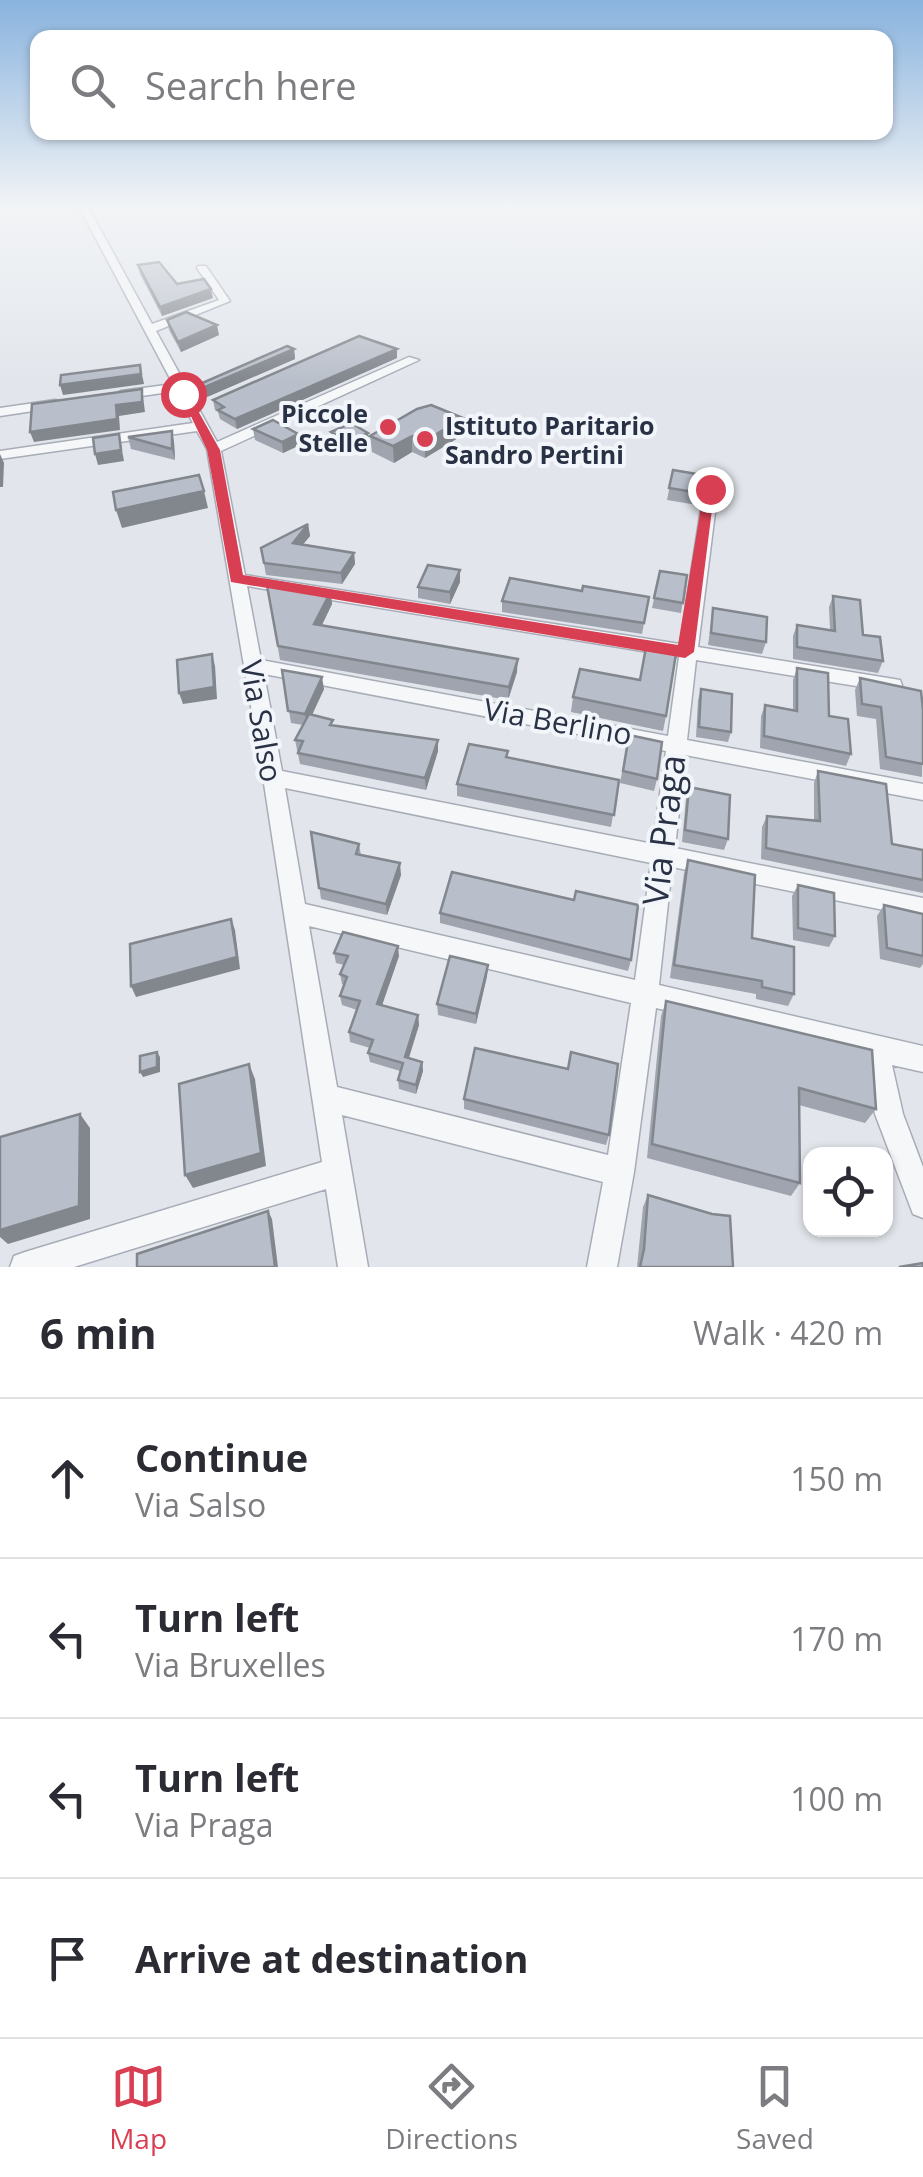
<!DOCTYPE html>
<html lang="en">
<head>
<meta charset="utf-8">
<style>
  body { margin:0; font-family:"Open Sans",sans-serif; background:#f2f2f3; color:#2b2b33 }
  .controls { position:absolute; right:30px; bottom:30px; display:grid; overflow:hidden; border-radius:20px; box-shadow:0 2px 8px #0004 }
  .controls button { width:90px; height:90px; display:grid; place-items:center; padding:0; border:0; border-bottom:2px solid #e1e1e2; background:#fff; color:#2b2b33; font:50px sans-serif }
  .stop { position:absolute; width:30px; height:30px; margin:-22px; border:8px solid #d93f52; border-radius:50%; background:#fff }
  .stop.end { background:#d93f52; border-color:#fff; box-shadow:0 2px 10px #0008 }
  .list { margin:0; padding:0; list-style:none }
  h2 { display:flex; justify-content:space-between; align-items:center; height:130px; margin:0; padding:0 40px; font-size:42px }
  h2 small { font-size:32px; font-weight:400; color:#7c7c81 }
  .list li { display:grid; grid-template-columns:65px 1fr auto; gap:30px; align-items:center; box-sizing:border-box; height:160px; padding:0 40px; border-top:2px solid #e1e1e2 }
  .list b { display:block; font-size:38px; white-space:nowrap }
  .list p { margin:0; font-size:32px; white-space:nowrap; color:#7c7c81 }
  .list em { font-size:32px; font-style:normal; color:#7c7c81 }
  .icon { flex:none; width:55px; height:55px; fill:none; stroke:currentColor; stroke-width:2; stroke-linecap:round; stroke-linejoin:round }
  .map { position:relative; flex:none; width:923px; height:1267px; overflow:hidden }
  .search { position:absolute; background:#fff; box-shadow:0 2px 8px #0004; left:30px; right:30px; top:30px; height:110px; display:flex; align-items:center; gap:25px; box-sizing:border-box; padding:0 35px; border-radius:20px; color:#7c7c81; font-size:38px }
  .sheet { height:770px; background:#fff }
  nav { display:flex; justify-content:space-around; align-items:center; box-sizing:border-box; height:140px; border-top:2px solid #e1e1e2; background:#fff; font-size:28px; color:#7c7c81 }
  nav a { display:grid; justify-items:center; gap:5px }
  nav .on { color:#d93f52 }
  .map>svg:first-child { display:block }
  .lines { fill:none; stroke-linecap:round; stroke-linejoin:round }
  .minor-casing { stroke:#a7acb7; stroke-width:3 }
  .minor { fill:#f5f7f9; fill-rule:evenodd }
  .wall { fill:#9fa4ae }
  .shaded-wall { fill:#82868d }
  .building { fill:#b9bfca; stroke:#82868d; stroke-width:2.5 }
  .route { fill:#d93f52 }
  .poi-dot { fill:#d93f52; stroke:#f2f5f9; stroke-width:4 }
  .labels { text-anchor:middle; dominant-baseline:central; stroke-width:8; stroke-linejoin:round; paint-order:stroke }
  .far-poi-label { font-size:25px; font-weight:bold; fill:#293245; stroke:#f2f5f9; text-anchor:end }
  .street-label { font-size:30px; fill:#293245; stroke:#f2f5f9 }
  .near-street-label { font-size:35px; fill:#293245; stroke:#f2f5f9 }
</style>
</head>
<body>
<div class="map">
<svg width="923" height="1267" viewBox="0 0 923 1267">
  <rect width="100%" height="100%" fill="#e2e6ec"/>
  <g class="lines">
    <g class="minor-casing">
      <g id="minor">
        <path d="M 78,205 L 87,205 L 152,324 L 219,300 L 197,268 L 198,266 L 206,266 L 230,301 L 156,331 L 217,442 L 409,357 L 419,360 L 221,451 L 245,575 L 680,644 L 704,489 L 711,485 L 718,489 L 698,647 L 900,680 L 902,685 L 900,690 L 893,692 L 696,660 L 687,740 L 923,784 L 923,800 L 685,755 L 675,848 L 923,898 L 923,918 L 672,867 L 659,985 L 923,1046 L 923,1072 L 892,1065 L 903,1114 L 923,1167 L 923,1218 L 913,1214 L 875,1114 L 865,1058 L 656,1008 L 634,1172 L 617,1267 L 587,1267 L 603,1182 L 342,1115 L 368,1267 L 338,1267 L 326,1189 L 74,1267 L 10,1267 L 14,1256 L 25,1252 L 322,1162 L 263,777 L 207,449 L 197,431 L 0,459 L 0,451 L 193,423 L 176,391 L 121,399 L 115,395 L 121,391 L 173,384 ZM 247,586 L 679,657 L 668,736 L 261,660 ZM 264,674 L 666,751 L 653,844 L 282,771 ZM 285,788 L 651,863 L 635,980 L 305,904 ZM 309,926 L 631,1003 L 608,1155 L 337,1087 Z"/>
        <polygon points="55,400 60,401 60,407 0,416 0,408"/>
      </g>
    </g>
    <use href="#minor" class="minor"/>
  </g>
  <g class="wall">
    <polygon points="138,265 177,284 213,298 162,316 140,274"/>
    <polygon points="167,320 219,335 181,352 169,330"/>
    <polygon points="294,349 295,359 207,397 202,394 200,384"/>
    <polygon points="397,358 237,429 220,419 218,412 215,410 213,400"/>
    <polygon points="463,418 463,435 425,458 412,452 394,463 372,452 370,436"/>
    <polygon points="253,429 300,445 283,453 255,440"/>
    <polygon points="172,431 174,442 175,460 131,449 128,437"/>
    <polygon points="331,432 368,433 369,444 349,453 332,443"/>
    <polygon points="673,470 703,475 697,505 667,500"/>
    <polygon points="308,524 310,536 303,544 354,553 355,564 342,584 266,575 261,548"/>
    <polygon points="660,571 687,575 681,613 652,608"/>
    <polygon points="266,580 332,604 322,625 517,672 508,700 280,660"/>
    <polygon points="460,582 450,604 418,598 418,587"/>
    <polygon points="582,591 649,597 642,634 502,612 502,601"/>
    <polygon points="833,596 883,661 878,673 793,659 793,636 797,625 830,630 829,607"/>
    <polygon points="713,608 766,642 762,654 708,645"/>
    <polygon points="797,668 829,716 851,754 846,766 760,748 761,716 765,705 793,710 793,680"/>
    <polygon points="282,670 324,689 312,714 334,726 438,751 426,790 300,764 295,740 303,725 291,723"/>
    <polygon points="860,678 923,710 922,777 880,769 876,719 857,716 855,690"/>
    <polygon points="640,680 666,716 663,731 571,712 573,697"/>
    <polygon points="701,689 731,732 728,742 696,737 698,700"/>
    <polygon points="629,735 657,779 654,791 620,783"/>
    <polygon points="508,751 507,757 619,780 611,827 457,796 457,784"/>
    <polygon points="818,771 892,844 923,850 923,893 761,859 762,827 767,816 814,821 814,783"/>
    <polygon points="689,787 728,839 724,850 682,842 686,799"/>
    <polygon points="311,832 359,844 361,855 401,875 387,915 321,899"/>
    <polygon points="688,860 752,938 794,994 788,1006 756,999 756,994 670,978 684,873"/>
    <polygon points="798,885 835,936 829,947 793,940 792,896"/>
    <polygon points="884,905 923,914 923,964 920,968 880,959 877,916"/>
    <polygon points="440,913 631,960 628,971 440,923"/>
    <polygon points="334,953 399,956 382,1005 418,1015 419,1025 409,1058 422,1062 423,1071 416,1094 399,1089 398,1080 400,1071 370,1062 368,1053 370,1048 350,1042 349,1032 357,1010 342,1005 340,996 344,985 342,984 340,974 344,965 336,963"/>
    <polygon points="488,965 487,976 476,1024 438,1015 437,1004"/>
    <polygon points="666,1001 876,1109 865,1123 799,1105 800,1183 791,1196 647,1158 661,1016"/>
    <polygon points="464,1099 609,1135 606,1145 464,1109"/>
    <polygon points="648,1195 733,1267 637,1267 643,1207"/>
  </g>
  <g class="shaded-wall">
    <polygon points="211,289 213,298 162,316 160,307"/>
    <polygon points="217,325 219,335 181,352 178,342"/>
    <polygon points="294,349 295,359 207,397 205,387"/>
    <polygon points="397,349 397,358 237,429 235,419"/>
    <polygon points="140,365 144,384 63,395 60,385"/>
    <polygon points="142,389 145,412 119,416 120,430 34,442 30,432 116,405"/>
    <polygon points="463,418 463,435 425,458 425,441"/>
    <polygon points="172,431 174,442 175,460 172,449"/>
    <polygon points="368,433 369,444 349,453 348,442"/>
    <polygon points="119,434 124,461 98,465 95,454"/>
    <polygon points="298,434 300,445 283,453 282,442"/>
    <polygon points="412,436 412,452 394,463 393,446"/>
    <polygon points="0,454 4,463 3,487 0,487"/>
    <polygon points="204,491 208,508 122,528 116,510"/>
    <polygon points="308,524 310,536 295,554 293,543"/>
    <polygon points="354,553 355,564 342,584 341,573"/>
    <polygon points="460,570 460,582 450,604 450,592"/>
    <polygon points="331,591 332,604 316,637 314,624"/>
    <polygon points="212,654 215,666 217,699 183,704 179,693"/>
    <polygon points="518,659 517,672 508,700 509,687"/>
    <polygon points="322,677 324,689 307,726 305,714"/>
    <polygon points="438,740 438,751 426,790 425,778"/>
    <polygon points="400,863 401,875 387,915 386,904"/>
    <polygon points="231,919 235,930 240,969 136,997 131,986"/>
    <polygon points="398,946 399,956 379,1014 377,1004"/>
    <polygon points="488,965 487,976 476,1024 476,1014"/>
    <polygon points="418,1015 419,1025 406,1066 405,1057"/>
    <polygon points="157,1052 160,1057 160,1072 143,1077 140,1072"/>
    <polygon points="422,1062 423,1071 416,1094 416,1085"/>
    <polygon points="249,1064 255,1079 266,1166 193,1188 185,1175"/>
    <polygon points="80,1114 90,1128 90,1219 8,1244 0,1237 0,1230"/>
    <polygon points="268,1211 272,1219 278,1267 275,1267"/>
  </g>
  <g class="building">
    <polygon points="159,262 177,284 204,279 211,289 160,307 138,265"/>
    <polygon points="186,312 217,325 178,342 167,320"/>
    <polygon points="359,336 397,349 235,419 218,410 224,407 213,400"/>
    <polygon points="287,346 294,349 205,387 200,384"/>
    <polygon points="140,365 141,374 60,385 61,375"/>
    <polygon points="142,389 142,402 116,405 117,419 30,432 32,404"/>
    <polygon points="431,405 463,418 425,441 412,436 393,446 370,436 417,409"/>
    <polygon points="273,420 298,434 282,442 253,429"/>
    <polygon points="351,423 368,433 348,442 331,432"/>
    <polygon points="172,431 172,449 128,437"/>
    <polygon points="119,434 121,450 95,454 93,438"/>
    <polygon points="673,470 703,475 700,493 669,488"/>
    <polygon points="199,475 204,491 116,510 113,492"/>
    <polygon points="308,524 293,543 354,553 341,573 264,563 261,548"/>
    <polygon points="428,565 460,570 450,592 418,587"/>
    <polygon points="660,571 687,575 683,603 654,598"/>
    <polygon points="510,578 582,591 583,586 649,597 644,623 502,601"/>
    <polygon points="266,580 331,591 314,624 518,659 509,687 278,646"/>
    <polygon points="833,596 860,600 863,635 880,637 883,661 797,647 797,625 835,631"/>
    <polygon points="713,608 767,617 766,642 711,633"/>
    <polygon points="647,642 677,647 666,716 573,697 580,669 640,680"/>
    <polygon points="212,654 214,687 179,693 177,660"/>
    <polygon points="797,668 828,673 829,716 848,719 851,754 764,736 765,705 797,711"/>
    <polygon points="282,670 322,677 305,714 288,711"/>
    <polygon points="860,678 921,691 923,710 923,764 886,757 881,707 862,704"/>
    <polygon points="701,689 732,694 731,732 699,727"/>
    <polygon points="309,714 333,720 330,725 438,740 425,778 298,753 303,741 295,740"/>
    <polygon points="629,735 662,742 657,779 623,771"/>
    <polygon points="469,744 508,751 506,757 619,780 614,815 457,784"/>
    <polygon points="818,771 886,784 892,844 923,850 923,880 766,848 767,816 820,821"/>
    <polygon points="689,787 730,795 728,839 685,830"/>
    <polygon points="311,832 359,844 356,854 400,863 386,904 319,888"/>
    <polygon points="688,860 755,875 752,938 794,947 794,994 762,987 762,981 674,965"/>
    <polygon points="452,872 574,900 576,891 638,905 631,960 440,913"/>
    <polygon points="798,885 834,893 835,936 798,928"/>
    <polygon points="884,905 923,914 923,956 887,948"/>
    <polygon points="231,919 237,957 131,986 130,944"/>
    <polygon points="343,932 398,946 377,1004 418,1015 405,1057 422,1062 416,1085 398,1080 403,1063 368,1053 373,1040 349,1032 360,1001 340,996 347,977 340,974 348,956 334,953"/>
    <polygon points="450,956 488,965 476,1014 437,1004"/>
    <polygon points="666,1001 872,1050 876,1109 799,1088 800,1183 652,1144"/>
    <polygon points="475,1048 568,1069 571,1052 618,1064 609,1135 464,1099"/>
    <polygon points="157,1052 157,1067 140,1072 140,1056"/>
    <polygon points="249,1064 261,1153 185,1175 179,1084"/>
    <polygon points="80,1114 79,1206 0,1230 0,1137"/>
    <polygon points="648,1195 712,1214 730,1216 733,1267 640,1267 644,1249"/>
    <polygon points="268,1211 275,1267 137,1267 137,1254"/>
    <polygon points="923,1263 923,1267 899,1267"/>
  </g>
  <linearGradient id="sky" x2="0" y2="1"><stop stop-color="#89b3de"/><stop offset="0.54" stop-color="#f2f4f6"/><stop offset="1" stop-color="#f2f4f6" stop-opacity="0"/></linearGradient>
  <rect width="923" height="383" fill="url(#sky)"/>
  <polygon class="route" points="179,391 187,391 220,450 243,575 678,645 704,489 715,486 694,652 685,658 231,582 207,450"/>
  <g class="poi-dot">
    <circle cx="388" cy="427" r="10"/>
    <circle cx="425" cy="439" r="10"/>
  </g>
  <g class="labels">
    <g class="far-poi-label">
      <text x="368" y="413">Piccole<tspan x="368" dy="29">Stelle</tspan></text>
      <text x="445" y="425" text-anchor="start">Istituto Paritario<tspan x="445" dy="29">Sandro Pertini</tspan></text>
    </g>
    <g class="street-label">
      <text transform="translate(262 721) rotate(80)">Via Salso</text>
      <text transform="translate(558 721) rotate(10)">Via Berlino</text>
    </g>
    <g class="near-street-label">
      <text transform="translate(663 830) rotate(-83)">Via Praga</text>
    </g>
  </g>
</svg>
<div class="controls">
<button><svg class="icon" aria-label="locate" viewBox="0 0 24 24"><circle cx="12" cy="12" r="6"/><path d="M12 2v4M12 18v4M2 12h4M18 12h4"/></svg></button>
</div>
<div class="stop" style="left:183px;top:394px"></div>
<div class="stop end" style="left:710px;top:489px"></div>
<div class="search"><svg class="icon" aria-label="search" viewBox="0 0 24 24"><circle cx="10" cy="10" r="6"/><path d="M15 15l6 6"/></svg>Search here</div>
</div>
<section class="sheet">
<h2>6 min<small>Walk · 420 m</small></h2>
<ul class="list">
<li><svg class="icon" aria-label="ahead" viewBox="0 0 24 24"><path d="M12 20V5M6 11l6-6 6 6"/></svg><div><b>Continue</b><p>Via Salso</p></div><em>150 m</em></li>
<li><svg class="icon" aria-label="left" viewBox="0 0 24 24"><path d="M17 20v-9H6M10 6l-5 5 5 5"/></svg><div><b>Turn left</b><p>Via Bruxelles</p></div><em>170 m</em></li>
<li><svg class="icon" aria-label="left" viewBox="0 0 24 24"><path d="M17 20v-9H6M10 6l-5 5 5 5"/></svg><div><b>Turn left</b><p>Via Praga</p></div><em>100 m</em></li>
<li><svg class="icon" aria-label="arrive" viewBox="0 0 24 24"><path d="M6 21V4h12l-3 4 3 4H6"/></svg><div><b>Arrive at destination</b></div></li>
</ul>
</section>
<nav>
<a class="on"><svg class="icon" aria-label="map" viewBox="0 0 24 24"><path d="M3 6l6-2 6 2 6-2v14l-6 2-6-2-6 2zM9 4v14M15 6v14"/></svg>Map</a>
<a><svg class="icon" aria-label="directions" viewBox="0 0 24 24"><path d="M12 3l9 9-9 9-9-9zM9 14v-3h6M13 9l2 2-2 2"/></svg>Directions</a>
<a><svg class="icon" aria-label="saved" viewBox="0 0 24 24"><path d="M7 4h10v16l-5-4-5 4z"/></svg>Saved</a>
</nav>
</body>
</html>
